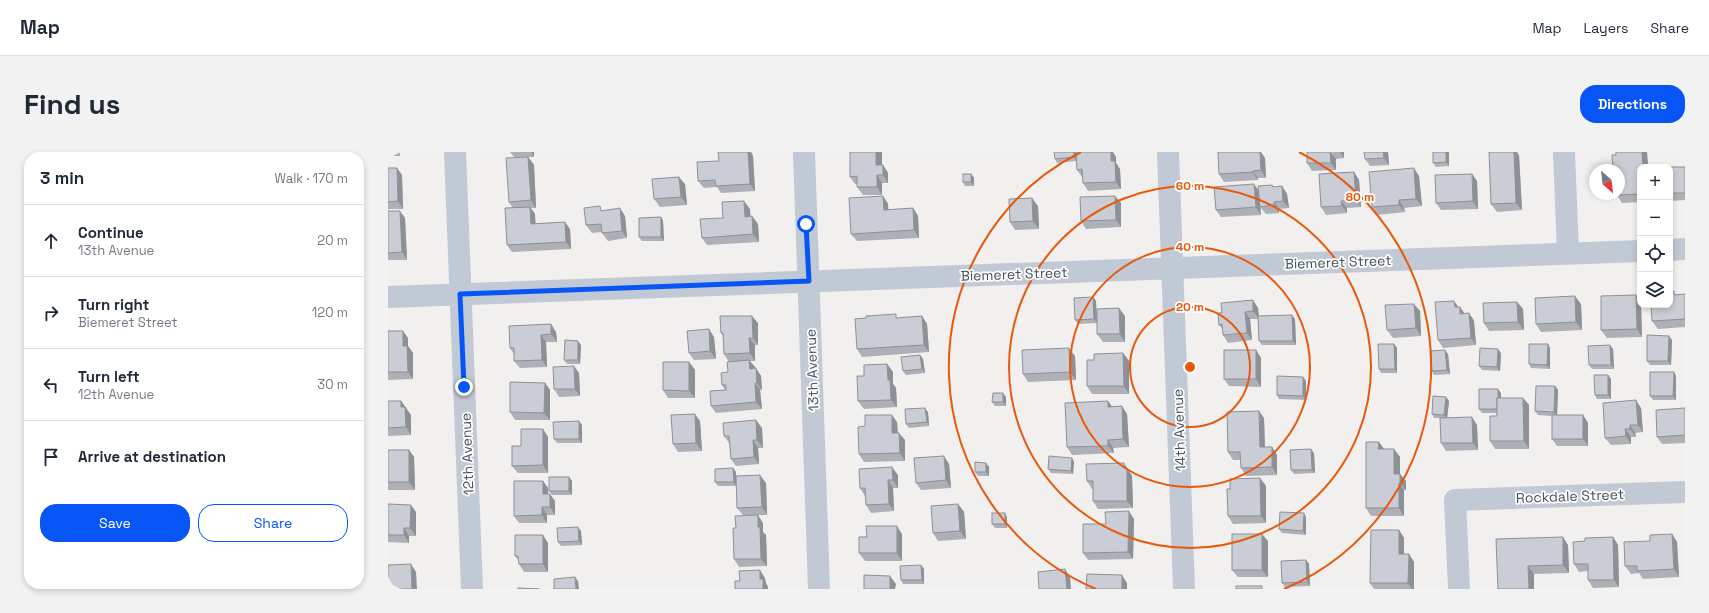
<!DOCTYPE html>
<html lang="en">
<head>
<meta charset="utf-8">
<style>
  body { margin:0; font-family:"Space Grotesk",sans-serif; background:#f2f2f3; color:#1f2937 }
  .controls { position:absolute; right:12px; top:12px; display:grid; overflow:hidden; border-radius:8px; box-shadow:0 2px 6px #0003 }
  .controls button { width:36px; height:36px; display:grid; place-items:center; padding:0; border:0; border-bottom:1px solid #e0e1e3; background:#fff; color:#1f2937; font:20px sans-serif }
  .compass { position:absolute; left:1201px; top:12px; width:36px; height:36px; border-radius:50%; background:#fff; box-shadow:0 2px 6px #0003; rotate:152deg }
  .stop { position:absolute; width:12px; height:12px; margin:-9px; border:3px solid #0655f4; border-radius:50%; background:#fff }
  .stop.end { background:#0655f4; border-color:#fff; box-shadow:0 1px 4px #0008 }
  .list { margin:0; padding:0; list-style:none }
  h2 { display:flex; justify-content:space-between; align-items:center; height:52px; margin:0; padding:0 16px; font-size:17px }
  h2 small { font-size:13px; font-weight:400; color:#747a83 }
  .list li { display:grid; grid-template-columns:26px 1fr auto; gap:12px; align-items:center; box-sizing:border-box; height:72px; padding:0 16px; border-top:1px solid #e0e1e3 }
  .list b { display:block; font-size:15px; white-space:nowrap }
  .list p { margin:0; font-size:13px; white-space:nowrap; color:#747a83 }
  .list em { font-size:13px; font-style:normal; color:#747a83 }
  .actions { display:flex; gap:8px; padding:12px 16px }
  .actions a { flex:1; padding:9px 0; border:1px solid #0655f4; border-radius:16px; text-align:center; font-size:14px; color:#0655f4 }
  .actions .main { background:#0655f4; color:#fff }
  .icon { flex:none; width:22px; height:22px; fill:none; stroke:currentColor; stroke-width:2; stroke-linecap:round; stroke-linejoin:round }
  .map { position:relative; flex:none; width:1297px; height:437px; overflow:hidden; border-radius:16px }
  header { display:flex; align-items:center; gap:24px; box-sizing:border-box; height:56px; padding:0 20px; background:#fff; border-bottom:1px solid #e0e1e3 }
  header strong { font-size:19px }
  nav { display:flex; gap:22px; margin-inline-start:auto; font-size:14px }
  .intro { display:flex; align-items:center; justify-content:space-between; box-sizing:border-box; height:96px; padding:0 24px }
  h1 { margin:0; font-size:28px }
  .button { padding:10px 18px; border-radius:16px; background:#0655f4; color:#fff; font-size:14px; font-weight:700 }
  main { display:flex; gap:24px; padding:0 24px }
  aside { flex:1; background:#fff; border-radius:16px; box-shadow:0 2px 6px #0003 }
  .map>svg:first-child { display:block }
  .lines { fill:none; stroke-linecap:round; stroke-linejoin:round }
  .minor { stroke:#c1c9d5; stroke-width:22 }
  .wall { fill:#aeb0b7 }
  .shaded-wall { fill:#8d9095 }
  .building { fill:#cacdd5; stroke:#8d9095 }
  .route { stroke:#0655f4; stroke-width:5 }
  .ring { fill:none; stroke:#e8590c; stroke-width:2 }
  .labels { text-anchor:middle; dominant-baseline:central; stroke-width:3.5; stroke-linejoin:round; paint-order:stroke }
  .street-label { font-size:14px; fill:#45505e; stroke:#fff }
  .centre { fill:#e8590c; stroke:#fff; stroke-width:2 }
  .ring-label { font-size:12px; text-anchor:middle; font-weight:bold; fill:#e8590c; stroke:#fff; stroke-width:3.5; stroke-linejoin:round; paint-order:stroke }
</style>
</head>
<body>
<header>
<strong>Map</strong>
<nav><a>Map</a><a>Layers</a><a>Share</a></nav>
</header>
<div class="intro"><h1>Find us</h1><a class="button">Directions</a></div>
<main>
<aside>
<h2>3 min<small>Walk · 170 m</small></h2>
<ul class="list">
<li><svg class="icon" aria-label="ahead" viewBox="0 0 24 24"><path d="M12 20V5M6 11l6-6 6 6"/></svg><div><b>Continue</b><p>13th Avenue</p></div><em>20 m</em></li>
<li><svg class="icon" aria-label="right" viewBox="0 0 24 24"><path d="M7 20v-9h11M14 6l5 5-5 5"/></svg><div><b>Turn right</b><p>Biemeret Street</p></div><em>120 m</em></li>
<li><svg class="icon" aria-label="left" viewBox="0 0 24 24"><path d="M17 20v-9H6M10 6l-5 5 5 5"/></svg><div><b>Turn left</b><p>12th Avenue</p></div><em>30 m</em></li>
<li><svg class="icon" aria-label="arrive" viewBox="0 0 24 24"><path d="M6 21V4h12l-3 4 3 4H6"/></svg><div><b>Arrive at destination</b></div></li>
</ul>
<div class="actions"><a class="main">Save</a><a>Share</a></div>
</aside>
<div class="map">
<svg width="1297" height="437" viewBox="0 0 1297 437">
  <rect width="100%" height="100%" fill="#f2efef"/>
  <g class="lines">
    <g class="minor">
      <polyline points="67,0 84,437"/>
      <polyline points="416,0 431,437"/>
      <polyline points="780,0 796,437"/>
      <polyline points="1176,0 1180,101"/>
      <polyline points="1282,98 1297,97"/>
      <polyline points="0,145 1252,99"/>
      <polyline points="1071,437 1067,348 1297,340"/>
    </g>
  </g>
  <g class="wall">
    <rect x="0" y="0" width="12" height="4"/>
    <polygon points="122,0 146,0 146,5 140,5 146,13 148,56 143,56 147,62 147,71 182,77 183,97 124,100 119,93 125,56 121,50 139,5 126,5"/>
    <polygon points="330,0 363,0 365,4 367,39 333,41 329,35 316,36 310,29 331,9"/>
    <polygon points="462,0 494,0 494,13 495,13 500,21 500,31 494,31 494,43 475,43 469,35 469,32 467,32 462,25"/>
    <polygon points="666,0 725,0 728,5 728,11 732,17 733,37 700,39 695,31 695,25 694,25 689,18 688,9 669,11 667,7"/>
    <polygon points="919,0 956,0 956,6 948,7 948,18 924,19 919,11"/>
    <polygon points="1000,0 1001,13 982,14 977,7"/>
    <polygon points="1045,0 1061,0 1061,14 1048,15 1045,11"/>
    <polygon points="1228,0 1259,0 1260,15 1252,15 1252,50 1234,51 1229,43"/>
    <polygon points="1131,3 1134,58 1109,60 1103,52"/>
    <polygon points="877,6 878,26 870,26 870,28 836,30 831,22"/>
    <polygon points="1282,15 1297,15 1297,48 1282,49"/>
    <polygon points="0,16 14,23 15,57 0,57"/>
    <polygon points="966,20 971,28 973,55 959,56 959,61 938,63 933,55"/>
    <polygon points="583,22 586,26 586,34 577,34 575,30"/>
    <polygon points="1084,22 1089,29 1090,57 1053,58 1048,51"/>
    <polygon points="1031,24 1034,54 1016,56 1017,60 989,63 984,55"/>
    <polygon points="297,32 299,53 272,55 266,47"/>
    <polygon points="866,32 871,39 884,33 886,35 894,34 899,42 901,56 891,57 891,61 878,62 872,55 872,52 873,63 833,65 828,58"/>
    <polygon points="495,44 500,52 500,58 525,56 530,64 531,86 469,89 463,82"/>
    <polygon points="727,44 733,51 733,75 698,77 693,69"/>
    <polygon points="650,54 651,77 627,78 622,70"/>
    <polygon points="362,57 362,65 364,64 370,72 371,90 319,93 314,86 335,66"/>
    <polygon points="215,58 237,64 239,86 220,89 214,81 214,80 204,81 198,73"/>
    <polygon points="0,59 17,66 19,108 0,108"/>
    <polygon points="273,65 275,69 276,89 254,89 251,85"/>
    <polygon points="1297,142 1297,175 1270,177 1264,169"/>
    <polygon points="705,145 708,149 709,171 690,172 687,168"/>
    <polygon points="1129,150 1135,157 1136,178 1101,179 1096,171"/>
    <polygon points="1193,152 1194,178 1153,180 1148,172"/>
    <polygon points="1252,153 1253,153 1254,185 1219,186 1213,178"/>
    <polygon points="1070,155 1076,161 1081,161 1086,169 1088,193 1055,196 1050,188"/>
    <polygon points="870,156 871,164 907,167 908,193 874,193 871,189 870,167 862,167 864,188 840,191 835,183 835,177 831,173 830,161"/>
    <polygon points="1032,159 1033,184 1005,186 999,178"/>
    <polygon points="534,164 539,172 541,200 474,205 469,197 511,166"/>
    <polygon points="737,164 737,190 715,190 709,182"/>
    <polygon points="370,171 370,193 367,193 367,209 362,209 367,215 367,217 373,224 374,238 372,238 374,257 328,261 323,254 337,238 334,233 340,220 341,210 336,202 335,184 333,181"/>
    <polygon points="121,174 168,180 169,190 158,190 159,215 132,216 126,209 126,202 122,196"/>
    <polygon points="0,179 20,186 20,194 25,201 25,227 0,228"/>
    <polygon points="326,185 328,207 306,208 301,201"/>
    <polygon points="1284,188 1283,213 1262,213 1259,209"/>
    <polygon points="1006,192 1009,196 1009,221 993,221 991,217"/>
    <polygon points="193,193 192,212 179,212 176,208"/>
    <polygon points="1162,196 1162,217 1143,216 1141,212"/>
    <polygon points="1225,197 1226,217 1204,217 1201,213"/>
    <polygon points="868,198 873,206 873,235 841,234 836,227"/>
    <polygon points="735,201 741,209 741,242 704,242 699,234 706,208"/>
    <polygon points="1113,201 1112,219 1094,218 1091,214"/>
    <polygon points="1060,202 1062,222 1046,223 1044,219"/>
    <polygon points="532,203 535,207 537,221 518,223 515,219"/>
    <polygon points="687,204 688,228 640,230 635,222"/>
    <polygon points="301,210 307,218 307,246 280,246 275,238"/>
    <polygon points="499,212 505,220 505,232 508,236 509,255 476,257 470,249 476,224"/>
    <polygon points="1286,220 1288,224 1288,248 1265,248 1262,244"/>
    <polygon points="191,221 192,244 171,245 166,237"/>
    <polygon points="1220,223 1223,227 1223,247 1209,247 1207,243"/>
    <polygon points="915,225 918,229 918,248 891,247 889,243"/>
    <polygon points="157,231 162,238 162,268 127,268 122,260"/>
    <polygon points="1167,234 1170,238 1169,263 1195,263 1200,271 1200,294 1169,294 1164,287 1164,264 1150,263 1147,259"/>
    <polygon points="1113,241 1113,246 1135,246 1141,253 1141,297 1107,297 1102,289 1109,261 1094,261 1091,257"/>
    <polygon points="618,245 618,254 607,254 604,250"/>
    <polygon points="0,249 13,249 23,263 23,283 0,284"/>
    <polygon points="720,249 724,255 739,262 741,295 725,296 726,301 684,303 679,295"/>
    <polygon points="1061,249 1059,266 1089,273 1090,298 1058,299 1053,291 1052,266 1046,266 1044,262"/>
    <polygon points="1253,256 1255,280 1247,281 1248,285 1243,285 1243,292 1223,293 1217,286"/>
    <polygon points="1297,256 1297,291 1274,292 1269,285"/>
    <polygon points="540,260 541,274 521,276 518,272"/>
    <polygon points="876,266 877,295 884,295 889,303 889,323 858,324 853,316 853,308 845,308 840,300"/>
    <polygon points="312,269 314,299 290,300 285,292"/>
    <polygon points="509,270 510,281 517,288 517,309 476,310 471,302 477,274"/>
    <polygon points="194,273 194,291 169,291 166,287"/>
    <polygon points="374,276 375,296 370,296 371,312 348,314 343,307 342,292 336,284"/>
    <polygon points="155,277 160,285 160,321 130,321 124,314 133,294"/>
    <polygon points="991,290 996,297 1006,297 1012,305 1012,322 1018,329 1018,338 1016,338 1016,364 983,364 978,356"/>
    <polygon points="0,298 21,298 26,305 27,338 0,338"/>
    <polygon points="926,301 927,321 906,322 903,318"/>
    <polygon points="684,306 686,310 685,322 663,321 660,317"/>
    <polygon points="598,311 601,315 601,324 590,324 587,320"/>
    <polygon points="561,312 563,336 533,338 528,331"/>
    <polygon points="345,316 348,320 348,334 330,334 327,330"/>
    <polygon points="741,319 744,324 745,356 710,357 705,349 705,337 704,337 699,329"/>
    <polygon points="510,323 510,336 505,336 506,359 483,361 478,353 477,344 472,336"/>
    <polygon points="181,325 184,329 184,343 164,343 161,339"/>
    <polygon points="872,326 878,334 878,371 845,372 840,364 842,337"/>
    <polygon points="155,329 160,336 160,342 167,349 167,363 159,363 159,371 131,371 126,364"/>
    <polygon points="378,331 379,363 355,363 349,356"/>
    <polygon points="0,352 28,360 28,384 21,384 21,391 0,390"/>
    <polygon points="570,352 576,360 578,387 550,389 545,381"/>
    <polygon points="619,365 619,376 607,376 604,372"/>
    <polygon points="918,365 918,383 894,381 891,377"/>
    <polygon points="746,367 745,407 700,408 695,401 718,372"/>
    <polygon points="375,371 375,380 378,383 379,414 351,415 346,407 348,376"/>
    <polygon points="1011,378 1016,386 1016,402 1021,402 1026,410 1026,437 986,437 982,431"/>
    <polygon points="193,379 194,393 173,394 170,390"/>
    <polygon points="514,382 514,409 477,409 471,401 479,385"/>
    <polygon points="1284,382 1289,390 1291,425 1255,427 1251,421 1243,422 1237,414 1262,389"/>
    <polygon points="1225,385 1230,393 1231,435 1205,436 1200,428 1200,419 1191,420 1186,412"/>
    <polygon points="1108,387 1180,393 1181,421 1146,422"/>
    <polygon points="880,389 880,425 850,425 844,418"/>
    <polygon points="160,391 160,420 136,420 131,412 131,409 127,404"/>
    <polygon points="918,408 921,412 922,434 897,435 894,431"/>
    <polygon points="533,413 536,417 536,432 515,432 513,428"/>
  </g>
  <g class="shaded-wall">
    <polygon points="143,0 146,0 146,5"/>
    <polygon points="360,0 363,0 365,4 367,39 362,32"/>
    <polygon points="488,0 494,0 494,21 488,13"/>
    <polygon points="686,0 688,0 689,9 686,5"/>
    <polygon points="723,0 725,0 728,5 728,11 732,17 733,37 728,30 723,9"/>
    <polygon points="872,0 873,0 877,6 878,26 873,18"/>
    <polygon points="942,0 948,7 948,18 943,11"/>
    <polygon points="952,0 956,0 956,6"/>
    <polygon points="995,0 1000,0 1001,13 996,6"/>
    <polygon points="1058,0 1061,0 1061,14 1058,10"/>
    <polygon points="1126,0 1129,0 1131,3 1134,58 1128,51"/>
    <polygon points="1254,0 1259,0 1260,15 1255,15"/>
    <polygon points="140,5 146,13 148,56 143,48"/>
    <polygon points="495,13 500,21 500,31 495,23"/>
    <polygon points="9,16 14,23 15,57 10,49"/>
    <polygon points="1026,16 1031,24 1034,54 1028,47"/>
    <polygon points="865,19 870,26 870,28 865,20"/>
    <polygon points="966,20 971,28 973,55 968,48"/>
    <polygon points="583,22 586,26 586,34 583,30"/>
    <polygon points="1084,22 1089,29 1090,57 1085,49"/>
    <polygon points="489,23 494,31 494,43 489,35"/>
    <polygon points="291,25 297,32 299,53 293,45"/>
    <polygon points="866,32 871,40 873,63 868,55"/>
    <polygon points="894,34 899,42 901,56 895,49"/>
    <polygon points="495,44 500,52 501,65 496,58"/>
    <polygon points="727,44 733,51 733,75 728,68"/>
    <polygon points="644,46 650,54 651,77 645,69"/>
    <polygon points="1011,48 1016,56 1017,60 1011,53"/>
    <polygon points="356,49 362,57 363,73 357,65"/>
    <polygon points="953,49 959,56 959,61 954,54"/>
    <polygon points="886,50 891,57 891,61 886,53"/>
    <polygon points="142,55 147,62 148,79 143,72"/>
    <polygon points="232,56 237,64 239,86 234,79"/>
    <polygon points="525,56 530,64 531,86 526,78"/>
    <polygon points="12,59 17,66 19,108 14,100"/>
    <polygon points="364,64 370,72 371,90 365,82"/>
    <polygon points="273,65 275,69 276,89 273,85"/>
    <polygon points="177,70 182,77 183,97 178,90"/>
    <polygon points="1248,143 1252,149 1252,153 1253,153 1254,185 1249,177"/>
    <polygon points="1187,144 1193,152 1194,178 1188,170"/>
    <polygon points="705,145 708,149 709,171 706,167"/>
    <polygon points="865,148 870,156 871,167 865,159"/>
    <polygon points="1066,149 1071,156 1067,155"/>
    <polygon points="1129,150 1135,157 1136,178 1130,170"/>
    <polygon points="1026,152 1032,159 1033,184 1028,176"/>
    <polygon points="1072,155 1077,162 1072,162"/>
    <polygon points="731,156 737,164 737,190 732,182"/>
    <polygon points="857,160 862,167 864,188 859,181"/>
    <polygon points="1081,161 1086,169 1088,193 1083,186"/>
    <polygon points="904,163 907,167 908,193 905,189"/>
    <polygon points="364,164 370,171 370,193 365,186"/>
    <polygon points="534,164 539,172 541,200 536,193"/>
    <polygon points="163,172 168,180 169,190 163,182"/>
    <polygon points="321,177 326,185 328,207 322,199"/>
    <polygon points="15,179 20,186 20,194 25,201 25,227 20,220 15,194"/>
    <polygon points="153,183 158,190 159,215 154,208"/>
    <polygon points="1281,184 1284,188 1283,213 1280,209"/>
    <polygon points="361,186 367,193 367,209 362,201"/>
    <polygon points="190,189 193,193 192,212 190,208"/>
    <polygon points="1006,192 1009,196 1009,221 1007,217"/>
    <polygon points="1160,192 1162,196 1162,217 1159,213"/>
    <polygon points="1222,193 1225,197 1226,217 1223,213"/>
    <polygon points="681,196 687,204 688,228 682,220"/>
    <polygon points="1110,197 1113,201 1112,219 1109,215"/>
    <polygon points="868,198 873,206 873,235 868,227"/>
    <polygon points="1057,198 1060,202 1062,222 1059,218"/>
    <polygon points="735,201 741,209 741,242 736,234"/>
    <polygon points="532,203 535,207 537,221 534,217"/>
    <polygon points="361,208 367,215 368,225 362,217"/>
    <polygon points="301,210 307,218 307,246 301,239"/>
    <polygon points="499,212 505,220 505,232 508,236 509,255 503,248 500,228"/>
    <polygon points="186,214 191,221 192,244 187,237"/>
    <polygon points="368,216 373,224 374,238 369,231"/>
    <polygon points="1286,220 1288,224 1288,248 1285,244"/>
    <polygon points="1220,223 1223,227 1223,247 1220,243"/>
    <polygon points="915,225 918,229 918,248 915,244"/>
    <polygon points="157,231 162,238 162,268 156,261"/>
    <polygon points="367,231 372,238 374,257 368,250"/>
    <polygon points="1167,234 1170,238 1169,264 1166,260"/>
    <polygon points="1110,237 1113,241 1113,261 1110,257"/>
    <polygon points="615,241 618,245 618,254 615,250"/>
    <polygon points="1058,245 1061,249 1059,267 1056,263"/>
    <polygon points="1135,246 1141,253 1141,297 1136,289"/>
    <polygon points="1248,248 1253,256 1255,280 1250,273"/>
    <polygon points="13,249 23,263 23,283 18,275 13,255"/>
    <polygon points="720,249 725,256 720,255"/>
    <polygon points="734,254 739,262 741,295 735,287"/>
    <polygon points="537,256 540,260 541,274 539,270"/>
    <polygon points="871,259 876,266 877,303 872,295"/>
    <polygon points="307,262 312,269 314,299 308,291"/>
    <polygon points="504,263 509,270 510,289 504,281"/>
    <polygon points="1195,263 1200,271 1200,294 1195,287"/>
    <polygon points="1084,265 1089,273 1090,298 1085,291"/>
    <polygon points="368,268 374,276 375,296 369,288"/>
    <polygon points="191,269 194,273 194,291 191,287"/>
    <polygon points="1242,273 1247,281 1248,285 1242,277"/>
    <polygon points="155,277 160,285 160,321 155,313"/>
    <polygon points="1237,277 1243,285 1243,292 1238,284"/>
    <polygon points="511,281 517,288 517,309 512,301"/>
    <polygon points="365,288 370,296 371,312 366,305"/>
    <polygon points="720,288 725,296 726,301 720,294"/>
    <polygon points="991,290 996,297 990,297"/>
    <polygon points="884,295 889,303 889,323 884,315"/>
    <polygon points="923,297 926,301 927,321 924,318"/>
    <polygon points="1006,297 1012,305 1012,329 1006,322"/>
    <polygon points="21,298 26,305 27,338 21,330"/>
    <polygon points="556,304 561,312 563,336 558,328"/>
    <polygon points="684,306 686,310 685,322 683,319"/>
    <polygon points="598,311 601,315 601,324 598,320"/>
    <polygon points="736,311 744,324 745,356 739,349"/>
    <polygon points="504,315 510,323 510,336 505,328"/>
    <polygon points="345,316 348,320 348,334 346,330"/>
    <polygon points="1012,322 1018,329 1018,338 1012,331"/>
    <polygon points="372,323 378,331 379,363 374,355"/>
    <polygon points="181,325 184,329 184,343 181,339"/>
    <polygon points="872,326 878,334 878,371 873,364"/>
    <polygon points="500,328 505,336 506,359 501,352"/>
    <polygon points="155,329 160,336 160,349 155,342"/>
    <polygon points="1011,331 1016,338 1016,364 1011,356"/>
    <polygon points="162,342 167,349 167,363 162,355"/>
    <polygon points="570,352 576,360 578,387 572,379"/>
    <polygon points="23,353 28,360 28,384 22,376"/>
    <polygon points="154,355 159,363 159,371 154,363"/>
    <polygon points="741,359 746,367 745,407 740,400"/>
    <polygon points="617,361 619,365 619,376 617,372"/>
    <polygon points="916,361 918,365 918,383 915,379"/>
    <polygon points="370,363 375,371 375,380 378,383 379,414 373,407 370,375"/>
    <polygon points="509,374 514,382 514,409 509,401"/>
    <polygon points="190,375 193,379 194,393 191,389"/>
    <polygon points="16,376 21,384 21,391 16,383"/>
    <polygon points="1011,378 1016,386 1016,410 1011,402"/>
    <polygon points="874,382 880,389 880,425 874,418"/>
    <polygon points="1284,382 1289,390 1291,425 1286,417"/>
    <polygon points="155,383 160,391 160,420 155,412"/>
    <polygon points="1175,385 1180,393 1181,421 1175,413"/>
    <polygon points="1225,385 1230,393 1231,435 1226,428"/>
    <polygon points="1021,402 1026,410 1026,437 1024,437 1020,431"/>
    <polygon points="918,408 921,412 922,434 919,430"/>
    <polygon points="23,412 28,420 29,437 24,437"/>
    <polygon points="533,413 536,417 536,432 534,428"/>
    <polygon points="1140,414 1146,422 1146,437 1141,437"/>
    <polygon points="677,417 682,425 683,437 679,437"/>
    <polygon points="372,418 377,426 378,431 380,435 380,437 375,437 372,427"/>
    <polygon points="734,423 739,431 739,437 734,437"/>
    <polygon points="502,424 508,432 507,437 502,437"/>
    <polygon points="187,425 190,429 191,437 188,437"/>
  </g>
  <g class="building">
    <polygon points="330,0 360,0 362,32 328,34 327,28 310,29 309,10 331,9"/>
    <polygon points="462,0 488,0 488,13 495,13 495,23 489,23 489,35 469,35 469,24 462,25"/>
    <polygon points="666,0 686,0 686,5 667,7"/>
    <polygon points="688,0 723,0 723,9 727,9 728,30 695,31 694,17 689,18"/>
    <polygon points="830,0 872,0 873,18 865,19 865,20 831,22"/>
    <polygon points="919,0 942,0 943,11 919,11"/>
    <polygon points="976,0 995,0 996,6 977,7"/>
    <polygon points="1045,0 1058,0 1058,10 1045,11"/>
    <polygon points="1101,0 1126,0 1128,51 1103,52"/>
    <polygon points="1228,0 1254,0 1255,15 1252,15 1252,42 1229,43 1229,42 1231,42 1231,18 1225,18 1224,3 1228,3"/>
    <polygon points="140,5 143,48 121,50 118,6"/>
    <rect x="1282" y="15" width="15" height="26"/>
    <polygon points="0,16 9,16 10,49 0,50"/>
    <polygon points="1026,16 1028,47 1011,48 1011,53 984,55 981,20"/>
    <polygon points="966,20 968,48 953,49 954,54 933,55 931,22"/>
    <rect x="575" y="22" width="8" height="8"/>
    <polygon points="1084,22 1085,49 1048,51 1047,23"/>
    <polygon points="291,25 293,45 266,47 264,27"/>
    <polygon points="866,32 868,55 828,58 826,35"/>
    <polygon points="884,33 885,35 894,34 895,49 886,50 886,53 872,55 870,34"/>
    <polygon points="495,44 496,58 525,56 526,78 463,82 461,46"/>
    <polygon points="727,44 728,68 693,69 692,45"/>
    <polygon points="644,46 645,69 622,70 621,47"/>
    <polygon points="356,49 357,65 364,64 365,82 314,86 312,67 335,66 334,50"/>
    <polygon points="212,54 213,59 232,56 234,79 214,81 213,72 198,73 196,56"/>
    <polygon points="142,55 143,72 177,70 178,90 119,93 117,56"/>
    <polygon points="0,59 12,59 14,100 0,101"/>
    <polygon points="273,65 273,85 251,85 251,66"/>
    <polygon points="1286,139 1286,143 1297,142 1297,167 1264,169 1263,153 1282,153 1282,140"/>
    <polygon points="1248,143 1249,177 1213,178 1213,144"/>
    <polygon points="1187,144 1188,170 1148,172 1147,146"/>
    <polygon points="705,145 706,167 687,168 686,146"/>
    <polygon points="865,148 865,159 857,160 859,181 835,183 834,172 831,173 830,161 834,161 833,151"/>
    <polygon points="1066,149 1067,155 1072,155 1072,162 1081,161 1083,186 1050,188 1047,150"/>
    <polygon points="1129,150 1130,170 1096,171 1095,151"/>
    <polygon points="1026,152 1028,176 999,178 997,153"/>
    <polygon points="731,156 732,182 709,182 709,157"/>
    <polygon points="508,162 508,166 534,164 536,193 469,197 467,167 478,166 478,164"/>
    <polygon points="904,163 905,189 871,189 870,164"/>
    <polygon points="332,164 364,164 365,186 361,186 362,201 336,202 335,181 333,181"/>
    <polygon points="163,172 163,182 153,183 154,208 126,209 126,196 122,196 121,174"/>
    <polygon points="321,177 322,199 301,201 299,179"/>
    <polygon points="0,179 15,179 15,194 19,194 20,220 0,220"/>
    <polygon points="1259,183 1281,184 1280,209 1259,209"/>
    <polygon points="177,188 190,189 190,208 176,208"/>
    <polygon points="990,192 1006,192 1007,217 991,217"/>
    <polygon points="1141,192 1160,192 1159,213 1141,212"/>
    <polygon points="1222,193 1223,213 1201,213 1200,194"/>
    <polygon points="681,196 682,220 635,222 634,198"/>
    <polygon points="1092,196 1110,197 1109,215 1091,214"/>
    <rect x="836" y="198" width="32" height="29"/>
    <polygon points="1057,198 1059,218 1044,219 1042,199"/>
    <polygon points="735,201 736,234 699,234 699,208 706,208 706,202"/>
    <polygon points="532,203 534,217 515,219 513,205"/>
    <polygon points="361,208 362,217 368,216 369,231 367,231 368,250 323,254 322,239 338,238 338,233 334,233 333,221 340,220 339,210"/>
    <polygon points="275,210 301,210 301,239 275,238"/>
    <polygon points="499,212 500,228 502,228 503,248 470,249 469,224 476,224 476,213"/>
    <polygon points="186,214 187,237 166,237 165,215"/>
    <polygon points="1262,220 1286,220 1285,244 1262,244"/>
    <polygon points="1206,223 1220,223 1220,243 1207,243"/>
    <polygon points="889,224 915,225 915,244 889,243"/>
    <polygon points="122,230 157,231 156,261 122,260"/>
    <polygon points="1148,234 1167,234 1166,260 1147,259"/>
    <polygon points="1091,237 1110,237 1110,246 1109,246 1109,257 1091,257"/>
    <polygon points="605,241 615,241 615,250 604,250"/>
    <polygon points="1045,244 1058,245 1056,263 1044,262"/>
    <polygon points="1109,246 1135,246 1136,289 1102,289 1102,264 1109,264"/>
    <polygon points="1248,248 1250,273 1242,273 1242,277 1237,277 1238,284 1217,286 1215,251"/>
    <polygon points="0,249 13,249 13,255 17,255 18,275 0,276"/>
    <polygon points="720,249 720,255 734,254 735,287 720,288 720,294 679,295 677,251"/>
    <polygon points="537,256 539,270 518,272 517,257"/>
    <polygon points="1297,256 1297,283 1269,285 1268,258"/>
    <polygon points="871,259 872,295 884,295 884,315 853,316 852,300 840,300 839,260"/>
    <polygon points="307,262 308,291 285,292 283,263"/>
    <polygon points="477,263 504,263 504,281 511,281 512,301 471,302 470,275 477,274"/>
    <rect x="1164" y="263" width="31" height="24"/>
    <polygon points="1084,265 1085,291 1053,291 1052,266"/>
    <polygon points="368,268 369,288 365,288 366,305 343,307 341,284 336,284 335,271"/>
    <polygon points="191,269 191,287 166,287 165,270"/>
    <polygon points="133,277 155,277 155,313 124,314 124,294 133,294"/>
    <polygon points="978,290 991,290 990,297 1006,297 1006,322 1012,322 1012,331 1011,331 1011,356 978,356"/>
    <polygon points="923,297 924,318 903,318 902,298"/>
    <rect x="0" y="298" width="21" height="32"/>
    <polygon points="556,304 558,328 528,331 526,306"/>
    <polygon points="661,304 684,306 683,319 660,317"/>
    <polygon points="587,310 598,311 598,320 587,320"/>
    <polygon points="736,311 736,316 739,316 739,349 705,349 705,329 699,329 698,312"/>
    <polygon points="504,315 505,328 500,328 501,352 478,353 477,336 472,336 471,317"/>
    <polygon points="345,316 346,330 327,330 327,317"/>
    <polygon points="372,323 374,355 349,356 348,324"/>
    <rect x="161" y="325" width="20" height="14"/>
    <polygon points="872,326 873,364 840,364 839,337 842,337 842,327"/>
    <polygon points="126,329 155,329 155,342 162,342 162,355 154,355 154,363 126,364"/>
    <polygon points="0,352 23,353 22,376 16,376 16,383 0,383"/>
    <polygon points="570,352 572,379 545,381 543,354"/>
    <polygon points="741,359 740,400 695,401 695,372 718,372 717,360"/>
    <polygon points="892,360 916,361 915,379 891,377"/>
    <rect x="604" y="361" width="13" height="11"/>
    <polygon points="370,363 370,375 372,375 373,407 346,407 345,376 348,376 347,364"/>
    <polygon points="478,374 509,374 509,401 471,401 471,385 479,385"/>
    <polygon points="190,375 191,389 170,390 169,376"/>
    <polygon points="983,378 1011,378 1011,402 1021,402 1020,431 982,431"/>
    <rect x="844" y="382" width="30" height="36"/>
    <polygon points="1284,382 1286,417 1249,419 1249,414 1237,414 1236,390 1262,389 1262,383"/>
    <polygon points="127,383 155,383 155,412 131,412 130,404 127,404"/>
    <polygon points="1175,385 1175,413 1140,414 1141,437 1110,437 1108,387"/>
    <polygon points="1225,385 1226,428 1200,428 1200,412 1186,412 1185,390 1197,389 1197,386"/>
    <polygon points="918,408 919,430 894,431 893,409"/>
    <polygon points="23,412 24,437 0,437 0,413"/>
    <polygon points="533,413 534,428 513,428 512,414"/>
    <polygon points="677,417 679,437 651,437 650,420"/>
    <polygon points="372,418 372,427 375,427 375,437 347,437 347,429 352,429 351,419"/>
    <polygon points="699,422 734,423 734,437 698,437"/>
    <polygon points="476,423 502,424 502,437 476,437"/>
    <polygon points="187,425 188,437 166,437 166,427"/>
    <rect x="848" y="434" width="26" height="3"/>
    <polygon points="130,436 151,437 130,437"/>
  </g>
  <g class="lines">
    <polyline class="route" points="76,235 72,142 421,129 418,72"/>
  </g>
  <g class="ring">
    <circle cx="802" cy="215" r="60"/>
    <circle cx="802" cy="215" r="120"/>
    <circle cx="802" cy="215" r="181"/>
    <path d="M708 437A241 241 0 0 1 693 0M911 0A241 241 0 0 1 896 437"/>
  </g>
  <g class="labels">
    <g class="street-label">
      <text transform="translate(950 110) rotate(-2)">Biemeret Street</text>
      <text transform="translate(626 122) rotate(-2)">Biemeret Street</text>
      <text transform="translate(424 218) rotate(-92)">13th Avenue</text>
      <text transform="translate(791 278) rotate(-92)">14th Avenue</text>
      <text transform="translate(79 302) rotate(-92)">12th Avenue</text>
      <text transform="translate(1182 344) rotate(-2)">Rockdale Street</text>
    </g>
  </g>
  <circle cx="802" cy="215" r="6" class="centre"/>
  <g class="ring-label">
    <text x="802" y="38">60 m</text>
    <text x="972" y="49">80 m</text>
    <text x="802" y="99">40 m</text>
    <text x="802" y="159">20 m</text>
  </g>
</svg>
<div class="controls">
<button>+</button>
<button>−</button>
<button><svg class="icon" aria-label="locate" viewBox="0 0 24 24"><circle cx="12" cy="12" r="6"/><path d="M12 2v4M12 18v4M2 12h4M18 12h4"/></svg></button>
<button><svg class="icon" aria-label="layers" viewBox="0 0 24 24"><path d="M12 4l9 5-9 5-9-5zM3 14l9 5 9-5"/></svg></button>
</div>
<svg class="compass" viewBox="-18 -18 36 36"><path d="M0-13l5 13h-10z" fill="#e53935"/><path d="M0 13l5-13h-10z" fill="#747a83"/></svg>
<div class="stop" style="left:418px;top:72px"></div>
<div class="stop end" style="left:76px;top:235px"></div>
</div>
</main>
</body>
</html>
